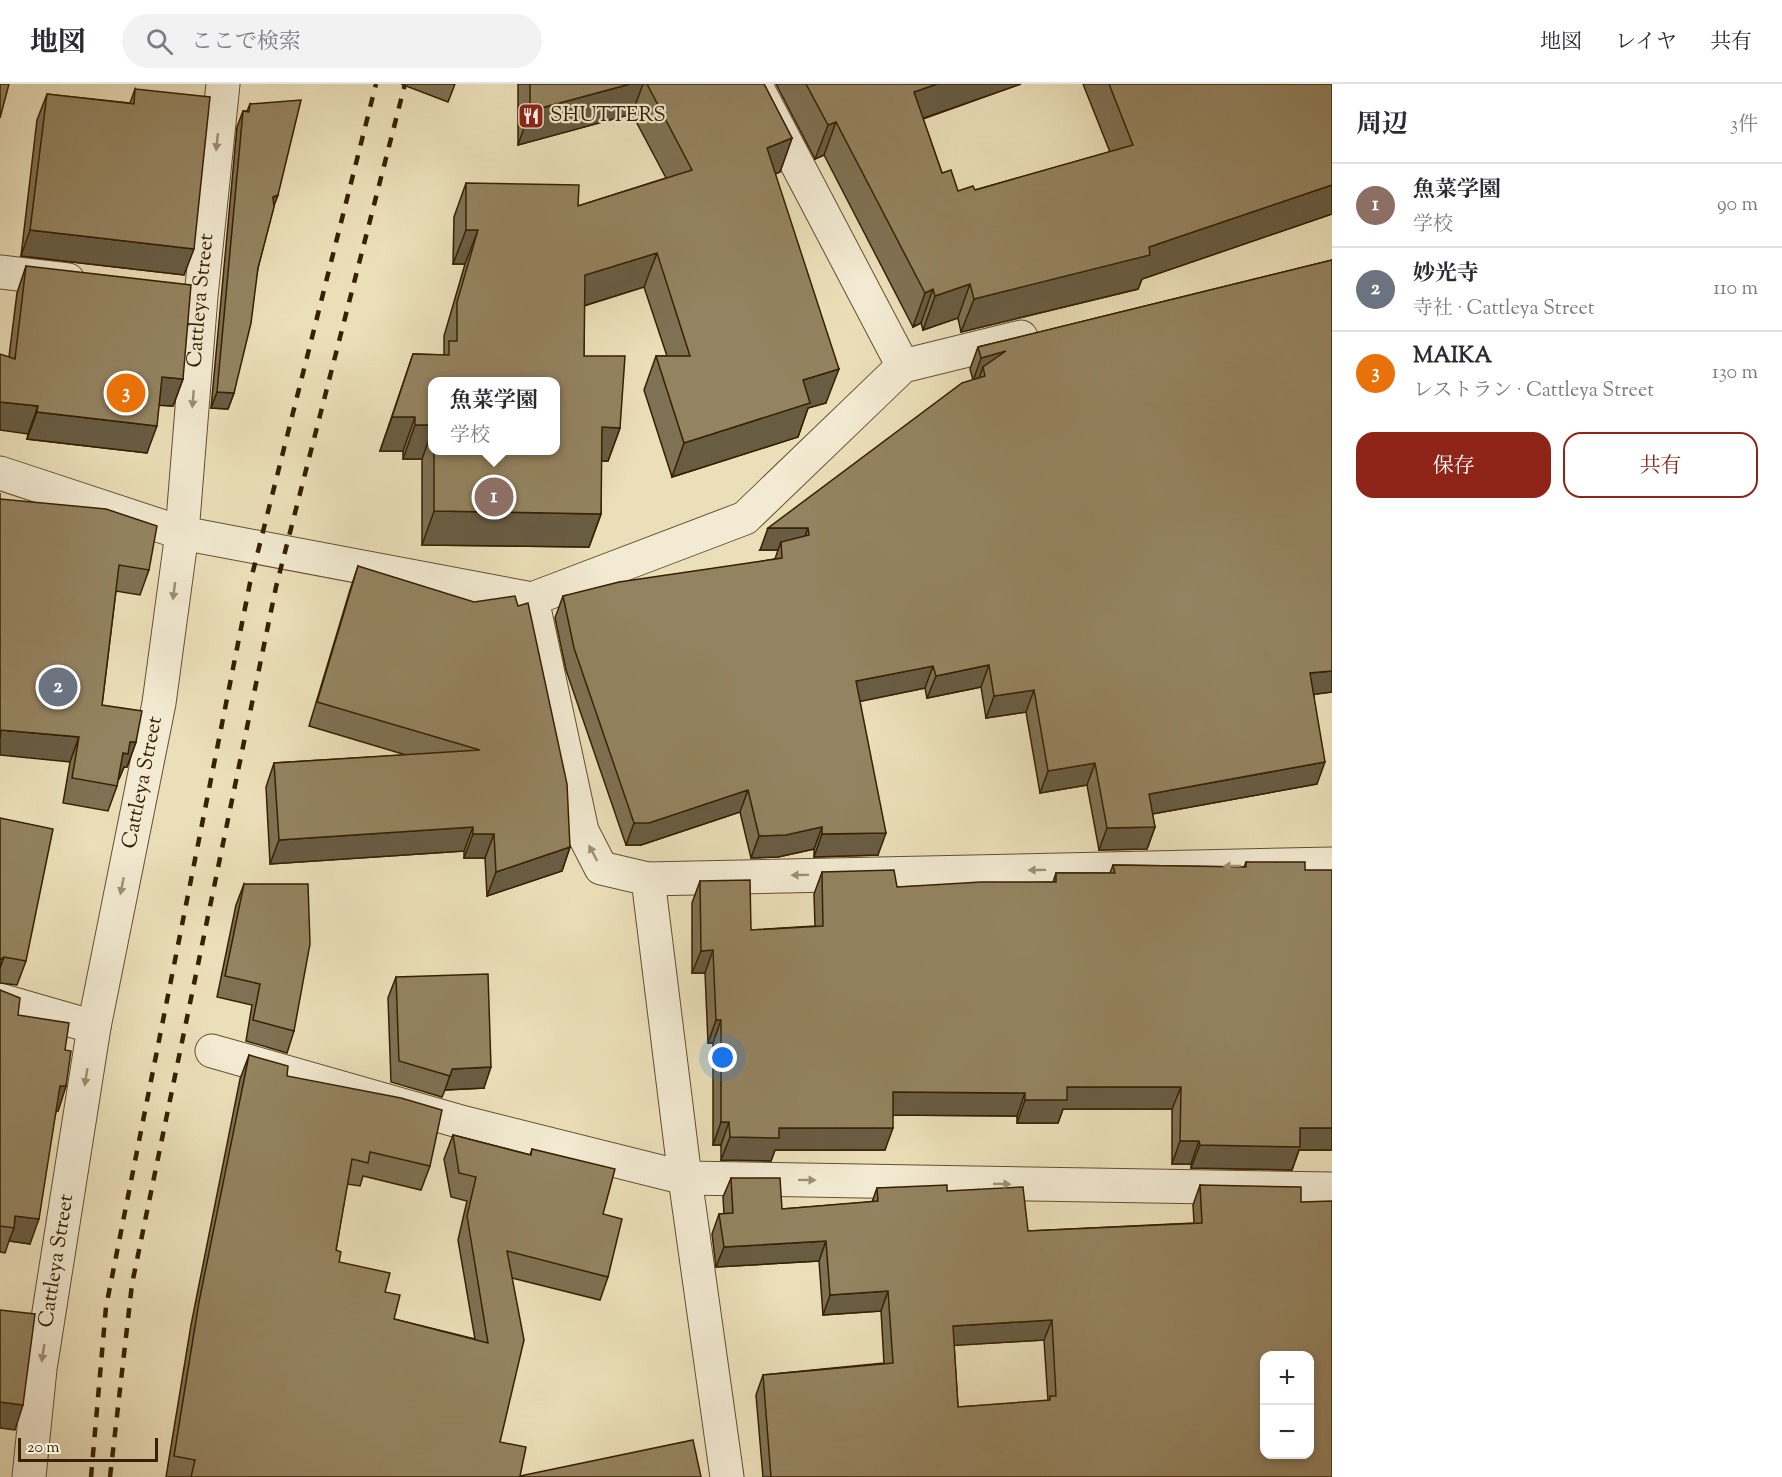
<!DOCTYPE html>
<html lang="ja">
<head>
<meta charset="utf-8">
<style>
  body { margin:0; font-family:"Sorts Mill Goudy","Noto Serif JP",serif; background:#f2f2f3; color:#2b2b33 }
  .controls { position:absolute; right:18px; bottom:18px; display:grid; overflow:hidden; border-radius:12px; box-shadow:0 3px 9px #0003 }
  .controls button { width:54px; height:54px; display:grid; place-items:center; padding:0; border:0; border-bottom:2px solid #e1e1e2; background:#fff; color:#2b2b33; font:30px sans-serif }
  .scale { position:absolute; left:18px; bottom:15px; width:140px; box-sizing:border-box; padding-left:6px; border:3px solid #362000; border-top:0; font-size:16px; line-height:21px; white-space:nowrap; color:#362000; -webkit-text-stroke:4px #f2ead2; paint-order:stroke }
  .you { position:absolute; left:723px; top:974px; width:21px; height:21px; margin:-15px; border:4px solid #fff; border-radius:50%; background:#1a73e8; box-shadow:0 0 0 9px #1a73e833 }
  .badge { display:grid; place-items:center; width:39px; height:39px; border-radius:50%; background:#8f2418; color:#fff; font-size:20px; font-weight:700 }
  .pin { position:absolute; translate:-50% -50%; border:3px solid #fff; box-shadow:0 2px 6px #0006 }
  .popup { position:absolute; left:428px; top:293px; width:132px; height:78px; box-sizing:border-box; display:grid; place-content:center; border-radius:12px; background:#fff; filter:drop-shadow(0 2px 4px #0005); font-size:20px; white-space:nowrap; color:#7c7c81 }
  .popup b { font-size:22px; color:#2b2b33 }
  .popup::after { content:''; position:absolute; left:50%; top:100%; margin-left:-12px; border:12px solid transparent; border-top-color:#fff }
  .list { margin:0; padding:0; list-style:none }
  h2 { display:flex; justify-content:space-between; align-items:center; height:78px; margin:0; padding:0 24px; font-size:26px }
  h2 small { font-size:20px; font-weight:400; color:#7c7c81 }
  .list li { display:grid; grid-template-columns:39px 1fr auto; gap:18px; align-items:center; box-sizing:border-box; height:84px; padding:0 24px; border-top:2px solid #e1e1e2 }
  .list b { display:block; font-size:22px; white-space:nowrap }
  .list p { margin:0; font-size:20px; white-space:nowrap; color:#7c7c81 }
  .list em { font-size:20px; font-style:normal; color:#7c7c81 }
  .actions { display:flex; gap:12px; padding:18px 24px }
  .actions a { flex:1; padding:14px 0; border:2px solid #8f2418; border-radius:18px; text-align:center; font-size:21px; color:#8f2418 }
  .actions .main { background:#8f2418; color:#fff }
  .icon { flex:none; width:33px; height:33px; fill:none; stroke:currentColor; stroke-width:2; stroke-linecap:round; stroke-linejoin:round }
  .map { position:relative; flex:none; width:1332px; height:1393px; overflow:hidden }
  header { display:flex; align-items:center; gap:36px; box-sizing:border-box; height:84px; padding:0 30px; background:#fff; border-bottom:2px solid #e1e1e2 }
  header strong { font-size:28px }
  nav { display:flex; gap:33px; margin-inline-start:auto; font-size:21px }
  .search { width:420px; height:54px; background:#f2f2f3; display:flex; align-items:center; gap:15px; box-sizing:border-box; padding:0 21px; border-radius:33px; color:#7c7c81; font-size:22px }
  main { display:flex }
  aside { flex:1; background:#fff }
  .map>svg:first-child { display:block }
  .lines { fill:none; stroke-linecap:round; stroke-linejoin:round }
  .street-casing { stroke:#63502e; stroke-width:35 }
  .street { stroke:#f2ead2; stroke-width:33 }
  .rail { stroke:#362000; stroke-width:4.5; stroke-dasharray:10 10; stroke-linecap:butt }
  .wall { fill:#7f7153; stroke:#362000; stroke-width:1.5; fill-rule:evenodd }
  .shaded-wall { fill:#685c43; stroke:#362000; stroke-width:1.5 }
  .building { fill:#948360; stroke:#362000; stroke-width:1.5; fill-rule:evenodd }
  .oneway { fill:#9d8f74 }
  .labels { text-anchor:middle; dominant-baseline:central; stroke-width:4.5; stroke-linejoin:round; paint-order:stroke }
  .poi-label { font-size:21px; fill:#362000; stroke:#f2ead2; text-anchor:start }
  .street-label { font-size:21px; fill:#362000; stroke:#f2ead2 }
</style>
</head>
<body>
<header>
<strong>地図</strong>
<div class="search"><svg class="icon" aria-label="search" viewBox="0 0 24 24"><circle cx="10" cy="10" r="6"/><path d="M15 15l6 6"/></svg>ここで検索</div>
<nav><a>地図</a><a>レイヤ</a><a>共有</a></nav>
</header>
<main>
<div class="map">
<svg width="1332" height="1393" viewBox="0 0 1332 1393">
  <rect width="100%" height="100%" fill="#ebdfb9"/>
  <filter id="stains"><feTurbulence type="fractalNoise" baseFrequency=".00333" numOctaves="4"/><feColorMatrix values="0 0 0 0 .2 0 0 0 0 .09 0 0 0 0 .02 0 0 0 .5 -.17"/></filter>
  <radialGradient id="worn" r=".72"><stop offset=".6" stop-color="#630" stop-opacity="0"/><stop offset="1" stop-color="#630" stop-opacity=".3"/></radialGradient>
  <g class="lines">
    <g class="street-casing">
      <g id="street">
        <polyline points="755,0 903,282"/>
        <polyline points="0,188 68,196"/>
        <polyline points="0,389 182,449 532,515 745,434 903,282 1021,253"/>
        <polyline points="532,515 582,747 601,784 648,795 1332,780"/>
        <polyline points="648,795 685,1094 727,1393"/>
        <polyline points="0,916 94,943"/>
        <polyline points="212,967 465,1039 685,1094 1332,1105"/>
        <path id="s1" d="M 29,1393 L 40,1285 L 94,943 L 159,619 L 182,449 L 201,212 L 223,0"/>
      </g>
    </g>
    <use href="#street" class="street"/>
    <g class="rail">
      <polyline points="91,1393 106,1223 250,499 376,0"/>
      <polyline points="110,1393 132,1200 276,503 405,0"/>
    </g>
  </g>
  <g class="wall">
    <polygon points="401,0 455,0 448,18"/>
    <path d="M 518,0 L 764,0 L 792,54 L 780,88 L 775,90 L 826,319 L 808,324 L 798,353 L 672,393 L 644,306 L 656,272 L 667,272 L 644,203 L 584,222 L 584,272 L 620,344 L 608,377 L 601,377 L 601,430 L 589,463 L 422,461 L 422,375 L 403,375 L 403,367 L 380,367 L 413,270 L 444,271 L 444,252 L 465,180 L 453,180 L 454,133 L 466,99 L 578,122 L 666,94 L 632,30 L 518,61 ZM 432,297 L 555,366 L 432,366 Z"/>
    <polygon points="776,0 1021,0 923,35 942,89 958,107 975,106 1110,68 1083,0 1332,0 1332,130 1142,195 1138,205 961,248 958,234 923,246 921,239 913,243 824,71 815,75"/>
    <polygon points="135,5 184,191 21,172 37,36 47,10 130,19"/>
    <polygon points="250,20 278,111 274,121 258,184 234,309 228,325 211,324 237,43 243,27 247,27"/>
    <polygon points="1332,176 1332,608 1314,610 1317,700 1152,730 1155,743 1147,765 1099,766 1087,701 1040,709 1026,628 986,634 981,603 927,614 925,604 860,617 878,771 814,773 814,765 778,773 751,774 740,728 641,761 626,761 566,586 555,534 563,512 775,475 778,466 760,466 973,296 970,285 978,263"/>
    <polygon points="26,182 183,295 173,322 159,321 147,369 27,355 28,350 9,273 17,209"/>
    <polygon points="0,415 149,486 140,511 116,507 102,621 136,658 127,683 124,683 119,695 118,695 117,702 108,727 63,719 70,678"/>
    <polygon points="358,482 570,763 562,787 487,812 485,774 464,774 464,767 270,780 266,703 274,679 406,671 309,642 350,506"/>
    <polygon points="0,734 26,877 17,901 0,899"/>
    <polygon points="1246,778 1305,786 1332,1066 1299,1066 1292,1086 1191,1084 1191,1080 1172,1080 1172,1025 1063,1025 1058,1039 1017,1039 1017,1032 893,1031 885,1066 775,1066 771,1077 721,1076 721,1061 713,1061 713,959 708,959 705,889 692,889 692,819 700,797 751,846 815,842 814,810 822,788 897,803 1053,798 1056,789 1110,789 1113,781 1244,783"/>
    <polygon points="244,800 294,947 287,969 246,957 252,921 217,913 236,821"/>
    <polygon points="396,893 484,1004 445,1006 442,1013 391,998 388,914"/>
    <polygon points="0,906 18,931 65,966 66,1002 58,1027 56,1027 30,1160 9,1157 5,1169 0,1168"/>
    <polygon points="249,971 287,992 430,1082 421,1106 363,1092 360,1102 347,1100 336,1166 339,1178 385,1208 394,1235 475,1255 458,1156 467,1117 451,1113 444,1075 453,1051 530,1071 532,1065 603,1130 608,1193 600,1216 512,1194 500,1358 520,1392 701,1393 166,1393 191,1241 240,995"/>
    <path d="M 731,1094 L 782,1125 L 872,1118 L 877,1104 L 947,1107 L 1028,1147 L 1194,1139 L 1193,1121 L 1200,1101 L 1301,1118 L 1332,1393 L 763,1393 L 756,1311 L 763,1291 L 884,1279 L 881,1227 L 823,1231 L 819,1177 L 716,1183 L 712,1150 L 719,1130 L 724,1130 L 723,1113 ZM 1044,1256 L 1048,1317 L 958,1323 L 954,1261 Z"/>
  </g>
  <g class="shaded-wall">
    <polygon points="630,0 643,0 632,30 518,61 530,27"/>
    <polygon points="937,0 1021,0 901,42 914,8"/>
    <polygon points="836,38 824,71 815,75 828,41"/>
    <polygon points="792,54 780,88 755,98 767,64"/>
    <polygon points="1332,101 1332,130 1142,195 1138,205 961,248 974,215 1149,163"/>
    <polygon points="278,111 272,127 273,113"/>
    <polygon points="30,146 194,165 184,191 21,172"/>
    <polygon points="466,146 478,146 465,180 453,180"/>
    <polygon points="657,169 644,203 573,225 585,191"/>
    <polygon points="970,200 958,234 923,246 935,212"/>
    <polygon points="933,205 921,239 913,243 925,209"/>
    <polygon points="1006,267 983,283 979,295 973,297 981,274"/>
    <polygon points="839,285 826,319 808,324 798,353 672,393 684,359 803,296"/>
    <polygon points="162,293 183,295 173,322 152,321"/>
    <polygon points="217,308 234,309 228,325 211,324"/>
    <polygon points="0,318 38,322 28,350 0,346"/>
    <polygon points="37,328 157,342 147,369 27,355"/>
    <polygon points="392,333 415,333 403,367 380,367"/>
    <polygon points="415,341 432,341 432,347 422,375 403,375"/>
    <polygon points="602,343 620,344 608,377 589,377"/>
    <polygon points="434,427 601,430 589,463 422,461"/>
    <polygon points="768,444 808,444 800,466 781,458 778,466 760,466"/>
    <polygon points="989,581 981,603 927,614 936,592"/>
    <polygon points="933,582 925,604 848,620 856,597"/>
    <polygon points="1332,587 1332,608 1302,612 1310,589"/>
    <polygon points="1034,606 1026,628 986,634 994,612"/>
    <polygon points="1,646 79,653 70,678 0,671 0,650"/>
    <polygon points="130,658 136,658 127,683 124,683 119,695 114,694 123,669"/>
    <polygon points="1325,678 1317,700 1141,732 1149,710"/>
    <polygon points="1095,679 1087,701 1040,709 1048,687"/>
    <polygon points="748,706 740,728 641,761 626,761 634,739"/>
    <polygon points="473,743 464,767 270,780 279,756"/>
    <polygon points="822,743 814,765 778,773 751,774 759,752"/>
    <polygon points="1155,743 1147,765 1099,766 1107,744"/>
    <polygon points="886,749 878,771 814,773 822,750"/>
    <polygon points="473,750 494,750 485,774 464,774"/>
    <polygon points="570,763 562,787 487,812 496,788"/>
    <polygon points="713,866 705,889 692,889 701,867"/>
    <polygon points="4,873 0,884 0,876"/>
    <polygon points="716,936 721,936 713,959 708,959"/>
    <polygon points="491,983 484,1004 445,1006 452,985"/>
    <polygon points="60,1002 66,1002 58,1027 51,1026"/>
    <polygon points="1067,1003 1181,1003 1172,1025 1063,1025 1058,1039 1017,1039 1025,1016"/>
    <polygon points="893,1008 1025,1009 1017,1032 885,1031"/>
    <polygon points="721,1038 729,1038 721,1061 713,1061"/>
    <polygon points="779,1044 893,1044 885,1066 775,1066 771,1077 721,1076 730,1053"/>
    <polygon points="1300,1044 1332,1044 1332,1066 1299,1066 1292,1086 1191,1084 1200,1061"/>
    <polygon points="1180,1057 1199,1057 1191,1080 1172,1080"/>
    <polygon points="15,1132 39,1135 30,1160 9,1157 14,1144"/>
    <polygon points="826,1157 819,1177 716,1183 724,1163"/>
    <polygon points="888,1207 881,1227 823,1231 830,1211"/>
    <polygon points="1052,1236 1044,1256 946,1262 953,1242"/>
    <polygon points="0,1318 23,1321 15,1346 0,1344"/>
  </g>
  <g class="building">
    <polygon points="0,0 9,0 0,34"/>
    <polygon points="530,0 630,0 530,27"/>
    <polygon points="647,0 764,0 792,54 767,64 839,285 803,296 810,319 684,359 656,272 690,272 657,169 585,191 584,272 625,272 620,344 602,343 601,430 434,427 434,366 555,366 555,297 432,297 432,341 415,341 415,333 392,333 413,270 449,271 449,257 457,257 457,218 478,146 466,146 466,99 579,101 578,122 692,86"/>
    <polygon points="806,0 937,0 914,8 942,89 951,86 958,107 973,102 975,106 1133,61 1109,0 1332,0 1332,101 1149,163 1150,171 974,215 970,200 935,212 933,205 925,209 836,38 828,41"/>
    <polygon points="135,5 210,13 194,165 30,146 47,10 134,20"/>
    <polygon points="301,16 278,111 273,113 274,123 258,184 251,239 234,309 217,308 243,27 249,28 250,20"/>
    <polygon points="1332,176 1332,587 1310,589 1325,678 1149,710 1155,743 1107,744 1095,679 1048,687 1034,606 994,612 989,581 936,592 933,582 856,597 886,749 822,750 822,743 786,751 759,752 748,706 649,739 634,739 574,564 563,512 619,498 782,474 781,458 809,451 808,444 768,444 962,299 985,292 983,283 1006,267 981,274 978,263"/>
    <polygon points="26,182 191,201 183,295 162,293 157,342 37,328 38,322 0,318 0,270 15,275"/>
    <polygon points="0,409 0,415 106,425 157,442 149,486 119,481 102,621 142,627 136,658 130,658 128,670 123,669 117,702 72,694 79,653 1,646 0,655"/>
    <polygon points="358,482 474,518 515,512 518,522 528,519 567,700 570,763 496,788 494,750 473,750 473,743 279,756 274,679 480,666 317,618"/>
    <polygon points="0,734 53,745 26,877 4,873 0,876"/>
    <polygon points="1246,778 1305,778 1305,786 1332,786 1332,1044 1300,1044 1300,1063 1200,1061 1199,1057 1180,1057 1181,1003 1067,1003 1067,1016 1025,1016 1025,1009 893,1008 893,1044 779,1044 779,1054 730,1053 729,1038 721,1038 721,936 716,936 713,866 701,867 700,797 750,796 751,846 823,842 822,788 894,786 897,803 981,798 1056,798 1056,789 1115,789 1113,781 1246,783"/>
    <polygon points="244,800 308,800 310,860 294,947 253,936 260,900 225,892"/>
    <polygon points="488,890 491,983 452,985 450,992 399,977 396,893"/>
    <polygon points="0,906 20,914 18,931 69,939 65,966 71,967 66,1002 60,1002 39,1135 15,1132 14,1144 0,1142"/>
    <polygon points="249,971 288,982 287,992 401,1014 442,1026 430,1082 370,1068 368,1079 352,1075 336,1166 341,1168 339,1178 390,1189 385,1208 400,1211 394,1235 488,1259 467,1132 476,1093 459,1089 453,1051 531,1071 532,1065 615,1085 603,1130 622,1135 608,1193 507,1167 524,1256 500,1358 526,1363 520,1392 693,1356 701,1393 191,1393 195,1376 174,1372 199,1218"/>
    <path d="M 731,1094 L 780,1094 L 782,1125 L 878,1117 L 877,1104 L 947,1101 L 947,1107 L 1023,1103 L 1028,1147 L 1202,1139 L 1200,1101 L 1301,1103 L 1301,1118 L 1332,1117 L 1332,1393 L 771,1393 L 763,1291 L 893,1279 L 888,1207 L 830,1211 L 826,1157 L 724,1163 L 719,1130 L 733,1129 ZM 1052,1236 L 1056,1312 L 1050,1312 L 1050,1316 L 958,1323 L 953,1242 ZM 1264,1272 L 1310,1272 L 1310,1371 L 1264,1371 Z"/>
    <polygon points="0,1226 35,1230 23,1321 0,1318"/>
  </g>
  <defs><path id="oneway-solid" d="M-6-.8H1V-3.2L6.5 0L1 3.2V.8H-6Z" transform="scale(1.5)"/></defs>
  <g class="oneway">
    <use href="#oneway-solid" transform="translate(217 58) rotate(96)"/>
    <use href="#oneway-solid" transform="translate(193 315) rotate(95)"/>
    <use href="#oneway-solid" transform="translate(174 507) rotate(97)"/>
    <use href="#oneway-solid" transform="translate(593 769) rotate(-118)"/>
    <use href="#oneway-solid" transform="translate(1232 782) rotate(179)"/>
    <use href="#oneway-solid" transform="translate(1037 786) rotate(179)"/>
    <use href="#oneway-solid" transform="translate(800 791) rotate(179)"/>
    <use href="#oneway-solid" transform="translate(122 802) rotate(101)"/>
    <use href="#oneway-solid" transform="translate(86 993) rotate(99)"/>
    <use href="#oneway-solid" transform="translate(807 1096) rotate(1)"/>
    <use href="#oneway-solid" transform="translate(1002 1100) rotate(1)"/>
    <use href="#oneway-solid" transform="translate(43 1269) rotate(99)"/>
  </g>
  <defs>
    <g id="restaurant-square" transform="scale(1.35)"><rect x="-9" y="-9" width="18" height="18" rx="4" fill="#8f2418" stroke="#f2ead2"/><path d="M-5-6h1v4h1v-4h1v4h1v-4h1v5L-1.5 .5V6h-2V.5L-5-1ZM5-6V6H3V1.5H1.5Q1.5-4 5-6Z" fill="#fff"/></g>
  </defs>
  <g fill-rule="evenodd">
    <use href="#restaurant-square" x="531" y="32"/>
  </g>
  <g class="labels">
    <g class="poi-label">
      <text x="550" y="32">SHUTTERS</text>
    </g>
    <g class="street-label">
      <text stroke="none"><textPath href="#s1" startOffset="1190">Cattleya Street</textPath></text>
      <text stroke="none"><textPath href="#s1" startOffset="704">Cattleya Street</textPath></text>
      <text stroke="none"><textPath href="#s1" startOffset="218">Cattleya Street</textPath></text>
    </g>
  </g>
  <rect width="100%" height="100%" filter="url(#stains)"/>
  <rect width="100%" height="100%" fill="url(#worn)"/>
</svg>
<div class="controls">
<button>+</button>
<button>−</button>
</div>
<div class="scale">20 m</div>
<div class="you"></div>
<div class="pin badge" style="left:494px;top:413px;background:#8d6e63">1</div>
<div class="popup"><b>魚菜学園</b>学校</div>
<div class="pin badge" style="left:58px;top:603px;background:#6b7280">2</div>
<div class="pin badge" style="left:126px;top:309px;background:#e8710a">3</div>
</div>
<aside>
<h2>周辺<small>3件</small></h2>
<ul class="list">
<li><span class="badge" style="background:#8d6e63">1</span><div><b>魚菜学園</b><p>学校</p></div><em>90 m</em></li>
<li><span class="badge" style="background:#6b7280">2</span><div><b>妙光寺</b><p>寺社 · Cattleya Street</p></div><em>110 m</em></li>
<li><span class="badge" style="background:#e8710a">3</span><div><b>MAIKA</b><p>レストラン · Cattleya Street</p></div><em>130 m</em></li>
</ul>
<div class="actions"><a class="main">保存</a><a>共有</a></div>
</aside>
</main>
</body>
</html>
